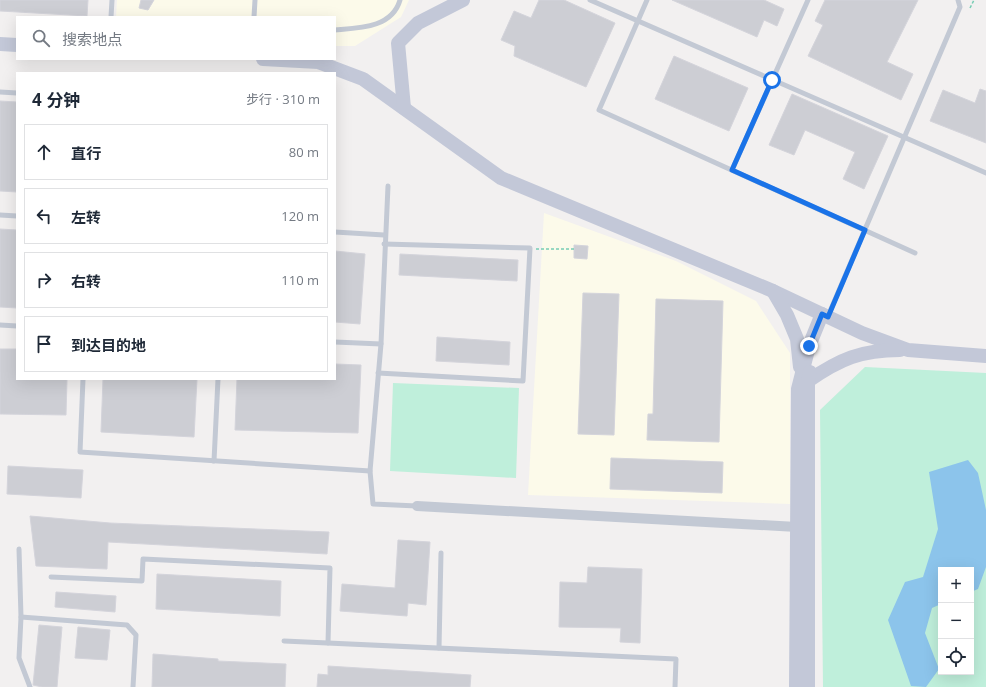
<!DOCTYPE html>
<html lang="zh">
<head>
<meta charset="utf-8">
<style>
  body { margin:0; font-family:"Open Sans","Noto Sans SC",sans-serif; background:#f2f2f3; color:#1f2937 }
  .controls { position:absolute; right:12px; bottom:12px; display:grid; overflow:hidden; border-radius:0px; box-shadow:0 4px 16px #0002 }
  .controls button { width:36px; height:36px; display:grid; place-items:center; padding:0; border:0; border-bottom:1px solid #e0e1e3; background:#fff; color:#1f2937; font:20px sans-serif }
  .stop { position:absolute; width:12px; height:12px; margin:-9px; border:3px solid #1a73e8; border-radius:50%; background:#fff }
  .stop.end { background:#1a73e8; border-color:#fff; box-shadow:0 1px 4px #0008 }
  .list { margin:0; padding:0; list-style:none }
  h2 { display:flex; justify-content:space-between; align-items:center; height:52px; margin:0; padding:0 16px; font-size:17px }
  h2 small { font-size:13px; font-weight:400; color:#747a83 }
  .list li { display:grid; grid-template-columns:26px 1fr auto; gap:12px; align-items:center; box-sizing:border-box; height:56px; margin:0 8px 8px; padding:0 8px; border:1px solid #e0e1e3; border-radius:0px }
  .list b { display:block; font-size:15px; white-space:nowrap }
  .list em { font-size:13px; font-style:normal; color:#747a83 }
  .icon { flex:none; width:22px; height:22px; fill:none; stroke:currentColor; stroke-width:2; stroke-linecap:round; stroke-linejoin:round }
  .map { position:relative; flex:none; width:986px; height:687px; overflow:hidden }
  .search { position:absolute; background:#fff; box-shadow:0 4px 16px #0002; left:16px; top:16px; width:320px; height:44px; display:flex; align-items:center; gap:10px; box-sizing:border-box; padding:0 14px; border-radius:0px; color:#747a83; font-size:15px }
  .panel { position:absolute; background:#fff; box-shadow:0 4px 16px #0002; left:16px; top:72px; width:320px; height:308px; border-radius:0px }
  .map>svg:first-child { display:block }
  .commercial { fill:#fcfaea }
  .green { fill:#bfefdb; fill-rule:evenodd }
  .water { fill:#8cc4eb }
  .building { fill:#cdced4; stroke:#d4d4db }
  .lines { fill:none; stroke-linecap:round; stroke-linejoin:round }
  .path { stroke:#77cdb4; stroke-width:1.5; stroke-dasharray:3 2; stroke-linecap:butt }
  .lane { stroke:#c3c9d4; stroke-width:5 }
  .street { stroke:#c3c9d4; stroke-width:10 }
  .secondary { stroke:#c3c8d8; stroke-width:14 }
  .route { stroke:#1a73e8; stroke-width:5 }
</style>
</head>
<body>
<div class="map">
<svg width="986" height="687" viewBox="0 0 986 687">
  <rect width="100%" height="100%" fill="#f2f0f0"/>
  <g class="commercial">
    <polygon points="117,0 409,0 401,17 355,46 335,46 335,17 116,17"/>
    <polygon points="544,213 676,261 756,301 790,353 790,504 528,495"/>
  </g>
  <g class="green">
    <path d="M 865,367 L 986,373 L 986,687 L 823,687 L 820,410 ZM 941,570 L 971,570 L 971,672 L 941,672 Z"/>
    <polygon points="393,383 519,388 516,478 390,471"/>
  </g>
  <polygon class="water" points="968,460 978,473 986,510 986,567 978,589 971,592 971,570 941,570 941,604 932,608 925,633 939,669 926,687 911,686 888,620 905,582 923,577 938,529 929,472"/>
  <g class="building">
    <polygon points="0,0 88,0 87,16 0,11"/>
    <polygon points="141,0 154,0 148,10 139,8"/>
    <polygon points="539,0 564,0 615,23 586,87 514,56 515,46 501,40 514,11 531,18"/>
    <polygon points="672,0 764,0 784,9 777,26 764,20 757,37"/>
    <polygon points="825,0 918,0 887,62 913,74 901,100 808,56 823,25 815,21"/>
    <polygon points="674,56 748,88 729,131 655,99"/>
    <polygon points="980,89 986,91 986,143 930,121 943,90 975,103"/>
    <polygon points="792,94 888,136 864,189 843,179 855,152 805,130 794,155 769,145"/>
    <polygon points="0,101 17,102 17,192 0,191"/>
    <polygon points="0,229 17,230 17,308 0,307"/>
    <polygon points="574,245 588,246 587,259 574,258"/>
    <polygon points="335,251 365,254 360,324 335,322"/>
    <polygon points="400,254 518,260 517,281 399,275"/>
    <polygon points="583,293 619,294 614,435 578,434"/>
    <polygon points="656,299 723,301 719,442 647,440 648,414 653,414"/>
    <polygon points="437,337 510,342 509,365 436,361"/>
    <polygon points="0,349 17,349 17,379 67,379 66,415 0,414"/>
    <polygon points="335,364 361,365 358,433 235,430 237,379 335,379"/>
    <polygon points="103,379 197,379 194,437 101,432"/>
    <polygon points="611,458 723,462 722,493 610,489"/>
    <polygon points="8,466 83,470 81,498 7,494"/>
    <polygon points="30,516 110,523 329,532 327,554 108,542 107,569 36,566"/>
    <polygon points="398,540 430,542 426,605 408,603 407,616 340,611 342,584 395,588"/>
    <polygon points="588,567 642,569 640,643 620,642 621,628 559,627 560,582 587,583"/>
    <polygon points="157,574 281,581 280,616 156,609"/>
    <polygon points="56,592 116,596 115,612 55,607"/>
    <polygon points="39,625 62,627 57,687 42,687 33,685"/>
    <polygon points="78,627 110,630 107,660 75,658"/>
    <polygon points="153,654 218,659 218,661 286,664 285,687 152,687"/>
    <polygon points="328,666 471,675 470,687 317,687 318,674 328,675"/>
  </g>
  <g class="lines">
    <g class="path">
      <polyline points="970,8 974,0"/>
      <polyline points="536,249 574,249"/>
    </g>
    <g class="lane">
      <polyline points="590,0 986,173"/>
      <polyline points="647,0 599,110 915,253"/>
      <polyline points="111,17 112,0"/>
      <polyline points="254,17 255,0"/>
      <path d="M 335,30 C 359,28 392,28 400,0"/>
      <polyline points="0,92 17,93"/>
      <polyline points="732,170 808,0"/>
      <polyline points="388,186 381,344 370,471 373,504 417,506"/>
      <polyline points="0,215 17,216"/>
      <polyline points="335,232 384,235"/>
      <polyline points="828,316 960,7 958,0"/>
      <polyline points="0,325 17,326"/>
      <polyline points="335,342 381,344"/>
      <polyline points="378,373 523,381 530,248 384,244"/>
      <polyline points="83,379 80,452 370,471"/>
      <polyline points="214,461 218,379"/>
      <polyline points="19,549 21,617 19,658 30,687"/>
      <polyline points="51,577 142,581 143,559 330,568 328,643"/>
      <polyline points="21,617 127,625 136,635 133,687"/>
      <polyline points="284,641 676,659 675,687"/>
      <polyline points="439,648 441,553"/>
    </g>
    <polyline class="street" points="417,506 797,527"/>
    <g class="secondary">
      <polyline points="0,44 17,45"/>
      <polyline points="263,59 318,62 363,79 501,178 773,291 862,333 908,350 986,356"/>
      <polyline points="404,108 398,43 418,23 463,0"/>
      <polyline points="773,291 787,315 797,339 800,367"/>
      <path d="M 808,381 C 840,359 861,350 900,350"/>
      <polyline points="796,687 798,389 809,346 822,314"/>
      <polyline points="808,687 808,381 810,372"/>
    </g>
  </g>
  <g class="lines">
    <polyline class="route" points="772,80 732,170 865,230 828,317 822,314 809,346"/>
  </g>
</svg>
<div class="controls">
<button>+</button>
<button>−</button>
<button><svg class="icon" aria-label="locate" viewBox="0 0 24 24"><circle cx="12" cy="12" r="6"/><path d="M12 2v4M12 18v4M2 12h4M18 12h4"/></svg></button>
</div>
<div class="stop" style="left:772px;top:80px"></div>
<div class="stop end" style="left:809px;top:346px"></div>
<div class="search"><svg class="icon" aria-label="search" viewBox="0 0 24 24"><circle cx="10" cy="10" r="6"/><path d="M15 15l6 6"/></svg>搜索地点</div>
<section class="panel">
<h2>4 分钟<small>步行 · 310 m</small></h2>
<ul class="list">
<li><svg class="icon" aria-label="ahead" viewBox="0 0 24 24"><path d="M12 20V5M6 11l6-6 6 6"/></svg><div><b>直行</b></div><em>80 m</em></li>
<li><svg class="icon" aria-label="left" viewBox="0 0 24 24"><path d="M17 20v-9H6M10 6l-5 5 5 5"/></svg><div><b>左转</b></div><em>120 m</em></li>
<li><svg class="icon" aria-label="right" viewBox="0 0 24 24"><path d="M7 20v-9h11M14 6l5 5-5 5"/></svg><div><b>右转</b></div><em>110 m</em></li>
<li><svg class="icon" aria-label="arrive" viewBox="0 0 24 24"><path d="M6 21V4h12l-3 4 3 4H6"/></svg><div><b>到达目的地</b></div></li>
</ul>
</section>
</div>
</body>
</html>
